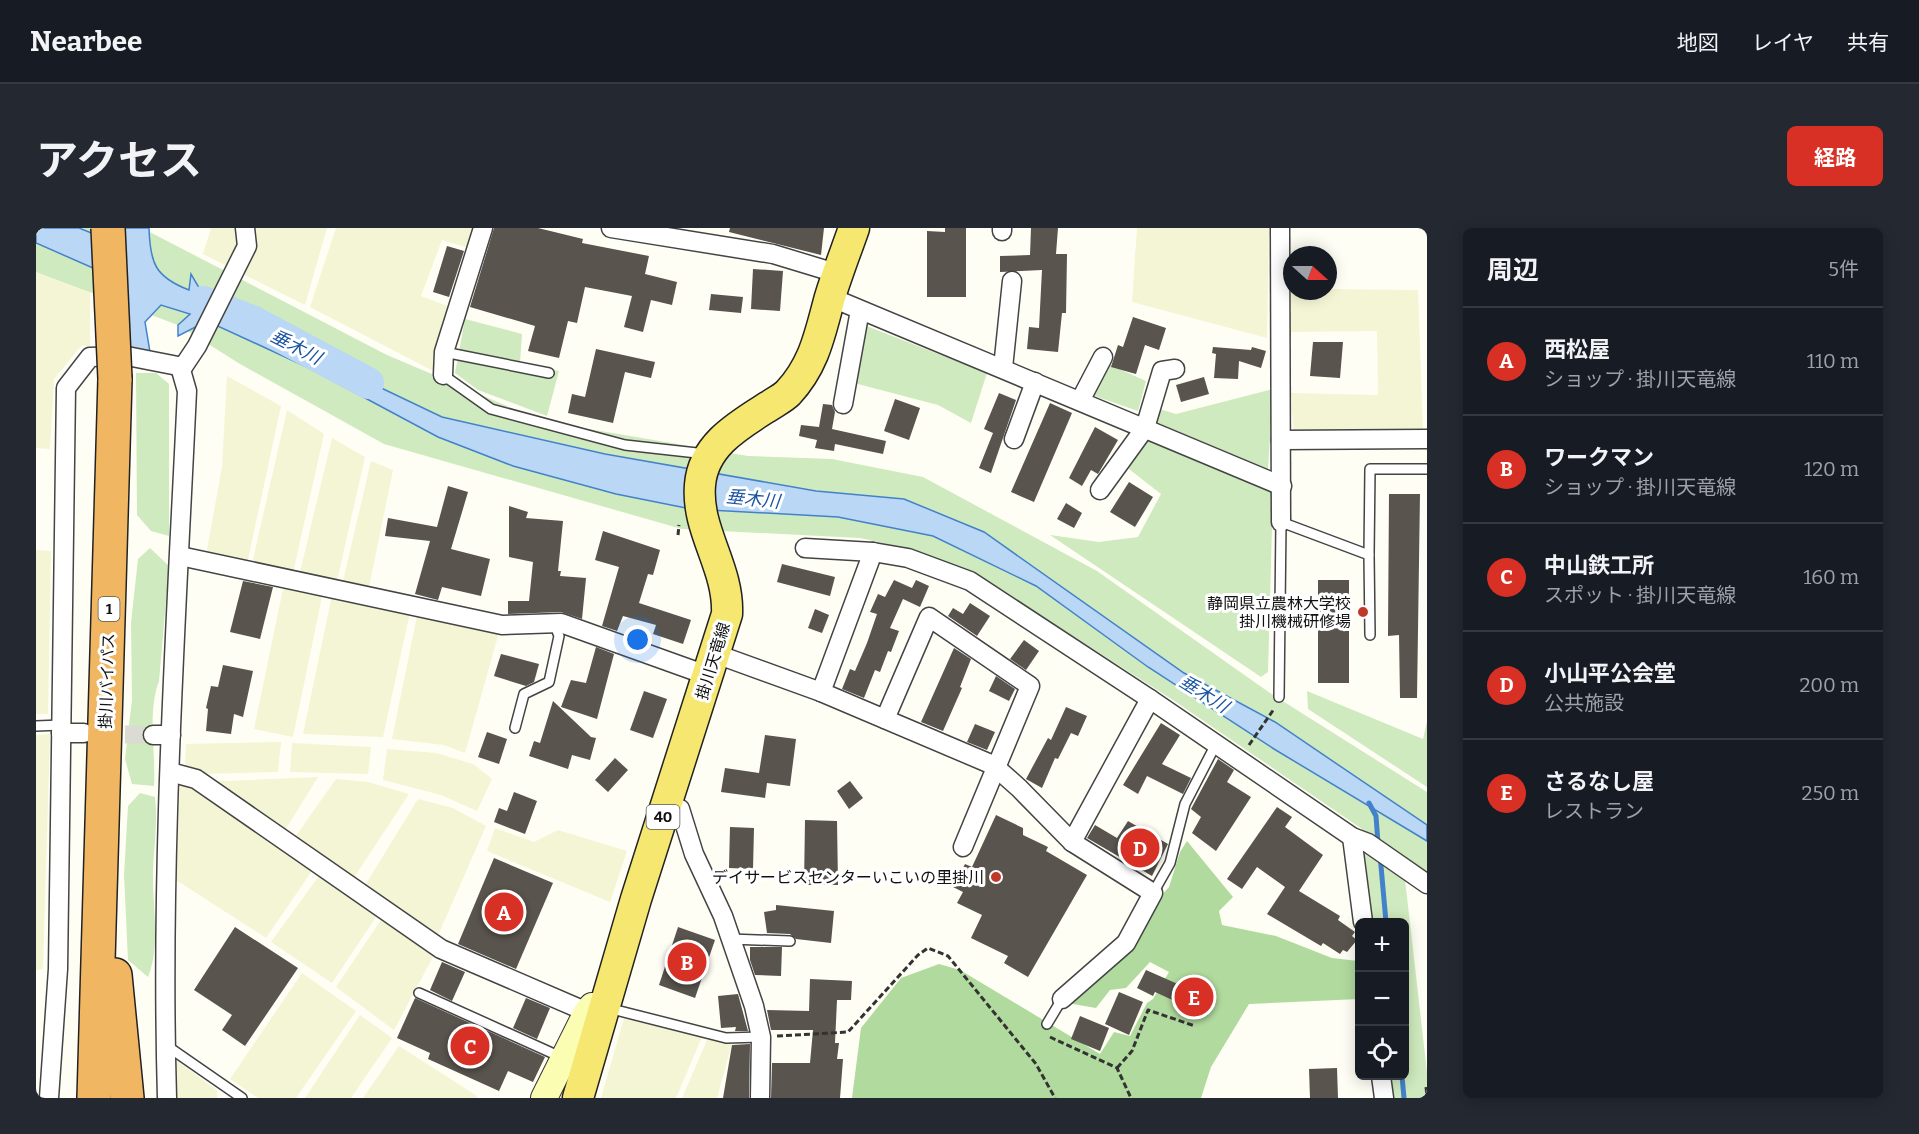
<!DOCTYPE html>
<html lang="ja">
<head>
<meta charset="utf-8">
<style>
  body { margin:0; font-family:Bitter,"Noto Sans JP",serif; background:#242831; color:#f1f3f6 }
  .controls { position:absolute; right:18px; bottom:18px; display:grid; overflow:hidden; border-radius:9px; box-shadow:0 3px 15px #0003 }
  .controls button { width:54px; height:54px; display:grid; place-items:center; padding:0; border:0; border-bottom:2px solid #363941; background:#171b24; color:#f1f3f6; font:30px sans-serif }
  .compass { position:absolute; left:1247px; top:18px; width:54px; height:54px; border-radius:50%; background:#171b24; box-shadow:0 3px 15px #0003; rotate:111deg }
  .you { position:absolute; left:602px; top:412px; width:21px; height:21px; margin:-15px; border:4px solid #fff; border-radius:50%; background:#1a73e8; box-shadow:0 0 0 9px #1a73e833 }
  .badge { display:grid; place-items:center; width:39px; height:39px; border-radius:50%; background:#d93025; color:#fff; font-size:20px; font-weight:700 }
  .pin { position:absolute; translate:-50% -50%; border:3px solid #fff; box-shadow:0 2px 6px #0006 }
  .list { margin:0; padding:0; list-style:none }
  h2 { display:flex; justify-content:space-between; align-items:center; height:78px; margin:0; padding:0 24px; font-size:26px }
  h2 small { font-size:20px; font-weight:400; color:#9ea1a6 }
  .list li { display:grid; grid-template-columns:39px 1fr auto; gap:18px; align-items:center; box-sizing:border-box; height:108px; padding:0 24px; border-top:2px solid #363941 }
  .list b { display:block; font-size:22px; white-space:nowrap }
  .list p { margin:0; font-size:20px; white-space:nowrap; color:#9ea1a6 }
  .list em { font-size:20px; font-style:normal; color:#9ea1a6 }
  .icon { flex:none; width:33px; height:33px; fill:none; stroke:currentColor; stroke-width:2; stroke-linecap:round; stroke-linejoin:round }
  .map { position:relative; flex:none; width:1391px; height:870px; overflow:hidden; border-radius:9px }
  header { display:flex; align-items:center; gap:36px; box-sizing:border-box; height:84px; padding:0 30px; background:#171b24; border-bottom:2px solid #363941 }
  header strong { font-size:28px }
  nav { display:flex; gap:33px; margin-inline-start:auto; font-size:21px }
  .intro { display:flex; align-items:center; justify-content:space-between; box-sizing:border-box; height:144px; padding:0 36px }
  h1 { margin:0; font-size:42px }
  .button { padding:15px 27px; border-radius:9px; background:#d93025; color:#fff; font-size:21px; font-weight:700 }
  main { display:flex; gap:36px; padding:0 36px }
  aside { flex:1; background:#171b24; border-radius:9px; box-shadow:0 3px 15px #0003 }
  .map>svg:first-child { display:block }
  .farmland { fill:#f3f5d5 }
  .green { fill:#cfeabe }
  .forest { fill:#b1da9e }
  .water { fill:#bad7f5; stroke:#4382cb; stroke-width:1.5 }
  .lines { fill:none; stroke-linecap:round; stroke-linejoin:round }
  .stream { stroke:#4382cb; stroke-width:5 }
  .river { stroke:#bad7f5; stroke-width:32 }
  .building { fill:#59544d }
  .street-tunnel { stroke:#dbdad3; stroke-width:18; stroke-dasharray:18 9; stroke-linecap:butt }
  .lane-casing { stroke:#444; stroke-width:12 }
  .street-casing { stroke:#444; stroke-width:21 }
  .secondary-casing { stroke:#333; stroke-width:28 }
  .primary-casing { stroke:#222; stroke-width:33 }
  .highway-casing { stroke:#222; stroke-width:36 }
  .path { stroke:#333; stroke-width:3; stroke-dasharray:6 3; stroke-linecap:butt }
  .lane { stroke:#fff; stroke-width:9 }
  .street { stroke:#fff; stroke-width:18 }
  .secondary { stroke:#fbfdb2; stroke-width:26 }
  .primary { stroke:#f5e76f; stroke-width:30 }
  .highway { stroke:#f1b661; stroke-width:33 }
  .highway-bridge-casing { stroke:#222; stroke-width:36; stroke-linecap:butt }
  .highway-bridge { stroke:#f1b661; stroke-width:33 }
  .poi-dot { fill:#bf382a; stroke:#fff; stroke-width:2 }
  .labels { text-anchor:middle; dominant-baseline:central; stroke-width:6; stroke-linejoin:round; paint-order:stroke }
  .shield { fill:#fff; stroke:#585858; stroke-width:1.5 }
  .shield-label { font-size:15px; font-weight:bold; fill:#111 }
  .poi-label { font-size:16px; fill:#111; stroke:#fff; text-anchor:end }
  .street-label { font-size:16px; fill:#111; stroke:#fff }
  .water-label { font-size:18px; font-style:italic; fill:#1b55a2; stroke:#fff }
</style>
</head>
<body>
<header>
<strong>Nearbee</strong>
<nav><a>地図</a><a>レイヤ</a><a>共有</a></nav>
</header>
<div class="intro"><h1>アクセス</h1><a class="button">経路</a></div>
<main>
<div class="map">
<svg width="1391" height="870" viewBox="0 0 1391 870">
  <rect width="100%" height="100%" fill="#fffef5"/>
  <g class="farmland">
    <polygon points="175,0 291,0 269,77 167,26"/>
    <polygon points="300,0 437,0 432,20 406,12 385,68 414,79 399,144 274,79"/>
    <polygon points="1101,0 1233,0 1231,110 1096,74"/>
    <polygon points="0,44 54,63 54,120 46,117 18,151 14,221 0,220"/>
    <polygon points="1292,61 1382,62 1387,202 1258,212 1255,165 1342,167 1341,103 1252,104 1256,63"/>
    <polygon points="191,148 245,178 211,336 170,327 186,239"/>
    <polygon points="251,182 288,206 257,345 216,336"/>
    <polygon points="296,210 329,229 301,353 264,344"/>
    <polygon points="335,233 357,242 333,359 307,353"/>
    <polygon points="0,322 15,323 12,486 0,486"/>
    <polygon points="248,356 287,364 257,509 218,501"/>
    <polygon points="296,367 374,384 347,509 267,506"/>
    <polygon points="382,383 464,401 429,525 408,517 356,511"/>
    <polygon points="14,506 7,741 0,742 0,507"/>
    <polygon points="245,514 242,544 163,546 149,542 150,516"/>
    <polygon points="256,515 335,519 332,546 254,544"/>
    <polygon points="351,521 400,525 437,536 456,551 441,583 405,567 347,552"/>
    <polygon points="282,549 245,609 166,554"/>
    <polygon points="300,551 332,554 373,566 313,657 257,612"/>
    <polygon points="144,554 160,557 278,640 230,710 140,652"/>
    <polygon points="382,571 417,580 450,598 400,712 328,659"/>
    <polygon points="459,600 498,614 522,602 591,623 574,674 451,623"/>
    <polygon points="285,645 342,686 296,755 235,714"/>
    <polygon points="347,689 399,725 358,802 300,759"/>
    <polygon points="266,745 320,783 260,870 222,870 194,851"/>
    <polygon points="324,787 356,810 315,870 269,870"/>
    <polygon points="589,787 666,809 640,870 565,870"/>
    <polygon points="672,810 696,815 681,870 646,870"/>
    <polygon points="363,818 441,868 440,870 327,870"/>
    <polygon points="138,831 181,862 181,870 139,870"/>
  </g>
  <g class="green">
    <polygon points="0,0 106,0 351,127 506,193 712,228 796,231 887,249 1061,343 1234,465 1391,564 1391,650 1367,634 1391,844 1391,870 1356,870 1353,848 1368,848 1368,694 1336,694 1326,601 1137,472 957,357 874,321 824,310 646,301 348,216 204,136 142,97 0,44"/>
    <polygon points="429,91 486,106 484,135 523,143 511,188 442,162 419,145"/>
    <polygon points="828,97 951,145 935,195 902,177 818,155"/>
    <polygon points="1070,135 1110,153 1102,183 1056,167"/>
    <polygon points="100,145 120,145 133,156 133,308 115,303 101,287"/>
    <polygon points="1237,161 1232,241 1119,194 1120,180 1140,186"/>
    <polygon points="1106,209 1237,263 1232,444 1225,449 1014,307 1063,314 1102,309 1125,266 1089,238"/>
    <path d="M 114,320 L 133,338 L 123,453 C 111,485 120,524 118,558 L 96,556 L 89,531 L 96,472 L 95,395 L 102,331 Z"/>
    <polygon points="1271,463 1387,511 1391,493 1391,559 1272,481"/>
    <path d="M 104,565 L 119,569 C 122,594 118,618 117,643 C 116,678 125,716 112,749 L 92,732 L 88,647 L 92,578 Z"/>
  </g>
  <polygon class="forest" points="1151,613 1197,669 1183,683 1186,697 1240,708 1296,730 1322,733 1323,771 1213,776 1175,839 1165,870 816,870 825,800 865,750 903,736 924,742 1064,826 1078,804 1094,808 1111,775 1117,771 1133,744 1114,734 1090,760 1074,762 1060,780 1031,775 1133,659 1144,624"/>
  <path class="water" d="M 0,0 L 43,0 L 88,18 L 87,0 L 113,0 C 114,35 119,49 153,62 L 155,46 L 169,70 L 295,136 L 406,189 L 569,226 L 780,263 L 868,271 L 948,304 L 1148,445 L 1239,494 L 1391,597 L 1391,613 L 1238,521 L 1112,439 L 1000,358 L 897,308 L 802,289 L 655,281 L 580,266 L 477,238 L 402,209 L 273,140 L 171,93 L 142,108 L 142,97 L 154,86 L 125,77 L 109,94 L 114,124 L 91,128 L 89,54 L 0,15 Z"/>
  <g class="lines">
    <g class="stream">
      <polyline points="1333,575 1340,588 1342,615"/>
      <polyline points="1344,627 1350,694"/>
      <polyline points="1366,848 1368,870"/>
    </g>
    <polyline class="river" points="167,74 218,94 332,155"/>
  </g>
  <g class="building">
    <polygon points="458,0 502,0 547,11 546,15 613,28 609,46 641,54 636,77 615,72 607,104 588,99 596,68 549,59 541,95 532,93 523,130 492,123 499,98 434,79"/>
    <polygon points="694,0 788,0 785,27 693,4"/>
    <polygon points="909,0 930,0 930,69 891,69 891,3 909,4"/>
    <polygon points="995,0 1022,0 1020,26 1031,26 1030,85 1026,85 1022,124 991,121 993,99 1003,100 1006,42 964,44 964,28 994,27"/>
    <polygon points="411,18 428,23 413,69 397,64"/>
    <polygon points="717,41 747,43 744,83 715,81"/>
    <polygon points="675,66 707,69 705,85 673,82"/>
    <polygon points="1097,89 1130,100 1123,122 1109,117 1100,146 1075,139 1082,117 1087,119"/>
    <polygon points="1277,114 1307,114 1304,150 1274,148"/>
    <polygon points="1177,119 1215,122 1216,119 1230,123 1225,140 1203,133 1202,151 1178,150 1180,126 1176,125"/>
    <polygon points="560,121 619,134 615,150 589,144 577,195 532,185 536,166 549,169"/>
    <polygon points="1168,149 1173,166 1145,174 1140,157"/>
    <polygon points="963,165 980,172 955,245 943,240 957,205 948,201"/>
    <polygon points="859,171 884,180 873,212 848,203"/>
    <polygon points="1014,175 1036,185 998,274 975,264"/>
    <polygon points="787,176 796,177 799,184 796,201 850,213 847,226 799,216 798,223 779,220 781,212 763,208 765,197 783,199"/>
    <polygon points="1059,199 1082,212 1062,246 1055,242 1046,258 1033,250"/>
    <polygon points="1093,254 1117,269 1099,299 1074,284"/>
    <polygon points="412,258 432,264 415,321 454,331 445,368 406,359 402,372 379,366 394,313 349,308 352,290 401,299"/>
    <polygon points="1353,266 1384,266 1381,470 1364,470 1363,407 1352,408"/>
    <polygon points="1030,275 1046,285 1038,300 1021,291"/>
    <polygon points="473,278 492,284 490,290 527,293 522,343 525,343 524,348 550,350 546,391 525,384 472,386 472,373 493,373 497,334 473,329"/>
    <polygon points="567,303 624,322 617,347 612,346 603,375 655,392 647,416 617,406 620,397 587,388 581,403 566,398 583,339 559,332"/>
    <polygon points="746,336 799,349 794,368 741,354"/>
    <polygon points="858,352 876,360 880,352 893,358 884,379 867,371 854,400 863,403 855,424 852,423 844,444 839,442 828,470 806,461 814,441 819,443 831,415 841,386 834,384 842,366 849,369"/>
    <rect x="1282" y="352" width="31" height="103"/>
    <polygon points="207,353 237,359 224,411 194,404"/>
    <polygon points="934,375 954,388 941,408 912,388 917,380 927,386"/>
    <polygon points="779,381 793,387 786,405 772,400"/>
    <polygon points="988,412 1003,423 990,442 974,431"/>
    <polygon points="560,419 578,426 561,491 525,479 535,452 550,455"/>
    <polygon points="918,420 935,431 924,459 926,460 907,503 885,494"/>
    <polygon points="465,426 503,436 498,454 490,458 458,448"/>
    <polygon points="187,437 217,443 207,489 198,486 195,506 170,503 172,481 170,480 175,458 182,459"/>
    <polygon points="960,448 979,461 973,473 953,463"/>
    <polygon points="608,463 631,471 617,510 594,502"/>
    <polygon points="517,473 555,509 560,510 554,532 536,527 532,541 493,528 498,513 504,515"/>
    <polygon points="1030,479 1051,488 1042,508 1035,505 1022,531 1019,530 1006,560 990,551 1012,510 1015,512"/>
    <polygon points="1125,495 1144,507 1126,536 1155,550 1147,566 1111,548 1102,566 1087,557"/>
    <polygon points="939,496 959,504 951,522 931,514"/>
    <polygon points="451,504 471,511 463,536 442,529"/>
    <polygon points="729,507 760,511 754,558 731,555 729,570 685,564 689,540 723,545"/>
    <polygon points="579,530 592,542 572,564 559,552"/>
    <polygon points="1182,531 1198,542 1191,554 1215,569 1180,623 1156,605 1165,589 1155,581"/>
    <polygon points="814,553 827,570 813,581 801,563"/>
    <polygon points="478,564 501,573 489,606 458,594 463,580 471,583"/>
    <polygon points="1241,579 1256,589 1249,599 1287,627 1263,663 1304,688 1302,692 1319,704 1316,708 1321,712 1311,724 1307,722 1304,726 1287,715 1285,718 1231,686 1249,659 1221,639 1206,661 1191,651"/>
    <polygon points="960,587 987,600 987,607 1012,619 1010,623 1051,647 992,749 968,735 972,728 935,710 946,687 921,675 927,664 917,659 929,636 936,639"/>
    <polygon points="769,592 801,593 802,657 768,657"/>
    <polygon points="1092,593 1132,616 1116,648 1051,610 1059,597 1081,610"/>
    <polygon points="694,599 718,600 717,641 693,640"/>
    <polygon points="458,630 517,655 480,741 422,716"/>
    <polygon points="740,677 798,683 795,715 760,711 754,706 731,705 728,684 740,682"/>
    <polygon points="199,699 262,740 209,818 186,802 196,787 158,762"/>
    <polygon points="642,699 679,712 659,770 623,757"/>
    <polygon points="714,719 746,719 745,748 719,747 714,732"/>
    <polygon points="406,734 429,744 416,773 394,762"/>
    <polygon points="1110,742 1178,772 1171,788 1119,764 1117,768 1101,760"/>
    <polygon points="774,751 816,753 815,772 801,772 799,815 803,815 801,831 807,831 804,870 735,870 736,835 774,835 777,802 735,802 731,782 773,783"/>
    <polygon points="1083,764 1107,774 1093,807 1069,796"/>
    <polygon points="702,766 712,803 699,803 700,799 685,800 682,768"/>
    <polygon points="379,770 509,829 497,854 472,843 463,863 392,831 394,825 361,810"/>
    <polygon points="490,770 514,780 501,811 477,800"/>
    <polygon points="1044,788 1073,800 1064,823 1035,811"/>
    <polygon points="714,816 713,870 687,870 696,817"/>
    <polygon points="1301,840 1302,870 1274,870 1273,841"/>
  </g>
  <g class="lines">
    <polyline class="street-tunnel" points="62,506 117,507"/>
    <g class="lane-casing">
      <g id="lane">
        <polyline points="408,124 513,145"/>
        <polyline points="407,147 455,181 589,217 670,226"/>
        <polyline points="1333,327 1334,241 1391,241"/>
        <polyline points="1243,469 1245,294 1333,327 1334,407"/>
        <polyline points="0,498 25,497"/>
        <polyline points="479,500 488,466 513,454 523,408 518,395"/>
        <polyline points="1117,665 1134,635 1149,576 1180,516"/>
        <polyline points="694,711 754,713"/>
        <polyline points="383,765 527,830"/>
        <polyline points="572,780 690,810 725,809"/>
        <polyline points="1011,796 1026,771"/>
        <polyline points="131,818 206,870"/>
      </g>
    </g>
    <g class="street-casing">
      <g id="street">
        <polyline points="575,0 737,26 803,46"/>
        <polyline points="1244,0 1245,294"/>
        <polyline points="966,3 966,0"/>
        <polyline points="794,69 1246,258"/>
        <polyline points="967,140 976,53"/>
        <polyline points="407,147 408,124 447,0"/>
        <polyline points="1044,173 1067,129"/>
        <polyline points="807,176 824,82"/>
        <polyline points="978,211 999,154"/>
        <polyline points="1245,212 1391,211"/>
        <polyline points="1064,262 1109,200 1126,143 1139,141"/>
        <polyline points="769,320 837,324 872,330 934,353 1114,471 1316,609 1332,615 1391,656"/>
        <polyline points="837,324 785,464 957,537 983,560 1036,614 1117,665 1090,715 1026,771"/>
        <polyline points="144,328 466,397 525,395 673,448"/>
        <polyline points="680,426 785,464"/>
        <polyline points="849,491 893,389 994,458 927,619"/>
        <polyline points="25,505 48,505"/>
        <polyline points="117,507 135,507"/>
        <polyline points="134,544 160,551 405,721 551,784"/>
        <polyline points="630,578 644,581 658,626 687,688 718,778 725,809 724,870"/>
        <polyline points="1316,609 1327,694"/>
        <polyline points="1036,614 1114,471"/>
        <polyline points="1345,848 1348,870"/>
        <polyline points="13,870 22,741 30,160 54,129 91,128 147,139"/>
        <path d="M 131,870 C 124,635 140,398 151,163 L 145,142 L 161,118 L 211,18 L 209,0"/>
      </g>
    </g>
    <g class="secondary-casing">
      <polyline id="secondary" points="508,870 551,784 556,778 567,779"/>
    </g>
    <g class="primary-casing">
      <path id="primary" d="M 542,870 L 600,671 L 691,386 C 693,339 660,303 664,257 C 667,217 703,197 733,178 C 739,174 747,170 752,165 C 779,136 784,105 794,69 C 801,46 810,23 818,0"/>
    </g>
    <g class="highway-casing">
      <g id="highway">
        <polyline points="79,747 91,870"/>
        <polyline points="58,870 79,151"/>
      </g>
    </g>
    <g class="path">
      <polyline points="642,307 643,297"/>
      <polyline points="1213,517 1238,481"/>
      <polyline points="741,808 812,804 882,727 892,720 912,728 1000,836 1019,870"/>
      <polyline points="1014,809 1081,840 1095,870"/>
      <polyline points="1081,840 1096,823 1112,782 1159,798"/>
      <polyline points="1390,859 1391,868"/>
    </g>
    <use href="#lane" class="lane"/>
    <use href="#street" class="street"/>
    <use href="#secondary" class="secondary"/>
    <use href="#primary" class="primary"/>
    <use href="#highway" class="highway"/>
    <g class="highway-bridge-casing">
      <polyline id="highway-bridge" points="72,0 79,151"/>
    </g>
    <use href="#highway-bridge" class="highway-bridge"/>
  </g>
  <g class="poi-dot">
    <circle cx="1327" cy="384" r="6"/>
    <circle cx="960" cy="649" r="6"/>
  </g>
  <g class="labels">
    <g class="shield">
      <rect x="62.5" y="369" width="21" height="24" rx="4.5"/>
      <rect x="610.5" y="577" width="33" height="24" rx="4.5"/>
    </g>
    <g class="shield-label">
      <text x="73" y="381">1</text>
      <text x="627" y="589">40</text>
    </g>
    <g class="poi-label">
      <text x="1315" y="375">静岡県立農林大学校<tspan x="1315" dy="18">掛川機械研修場</tspan></text>
      <text x="948" y="649">デイサービスセンターいこいの里掛川</text>
    </g>
    <g class="street-label">
      <text transform="translate(677 433) rotate(-73)">掛川天竜線</text>
      <text transform="translate(71 453) rotate(-88)">掛川バイパス</text>
    </g>
    <g class="water-label">
      <text transform="translate(260 119) rotate(27)">垂木川</text>
      <text transform="translate(717 271) rotate(6)">垂木川</text>
      <text transform="translate(1168 466) rotate(32)">垂木川</text>
    </g>
  </g>
</svg>
<div class="controls">
<button>+</button>
<button>−</button>
<button><svg class="icon" aria-label="locate" viewBox="0 0 24 24"><circle cx="12" cy="12" r="6"/><path d="M12 2v4M12 18v4M2 12h4M18 12h4"/></svg></button>
</div>
<svg class="compass" viewBox="-18 -18 36 36"><path d="M0-13l5 13h-10z" fill="#e53935"/><path d="M0 13l5-13h-10z" fill="#9ea1a6"/></svg>
<div class="you"></div>
<div class="pin badge" style="left:468px;top:684px">A</div>
<div class="pin badge" style="left:651px;top:734px">B</div>
<div class="pin badge" style="left:434px;top:818px">C</div>
<div class="pin badge" style="left:1104px;top:620px">D</div>
<div class="pin badge" style="left:1158px;top:769px">E</div>
</div>
<aside>
<h2>周辺<small>5件</small></h2>
<ul class="list">
<li><span class="badge">A</span><div><b>西松屋</b><p>ショップ · 掛川天竜線</p></div><em>110 m</em></li>
<li><span class="badge">B</span><div><b>ワークマン</b><p>ショップ · 掛川天竜線</p></div><em>120 m</em></li>
<li><span class="badge">C</span><div><b>中山鉄工所</b><p>スポット · 掛川天竜線</p></div><em>160 m</em></li>
<li><span class="badge">D</span><div><b>小山平公会堂</b><p>公共施設</p></div><em>200 m</em></li>
<li><span class="badge">E</span><div><b>さるなし屋</b><p>レストラン</p></div><em>250 m</em></li>
</ul>
</aside>
</main>
</body>
</html>
